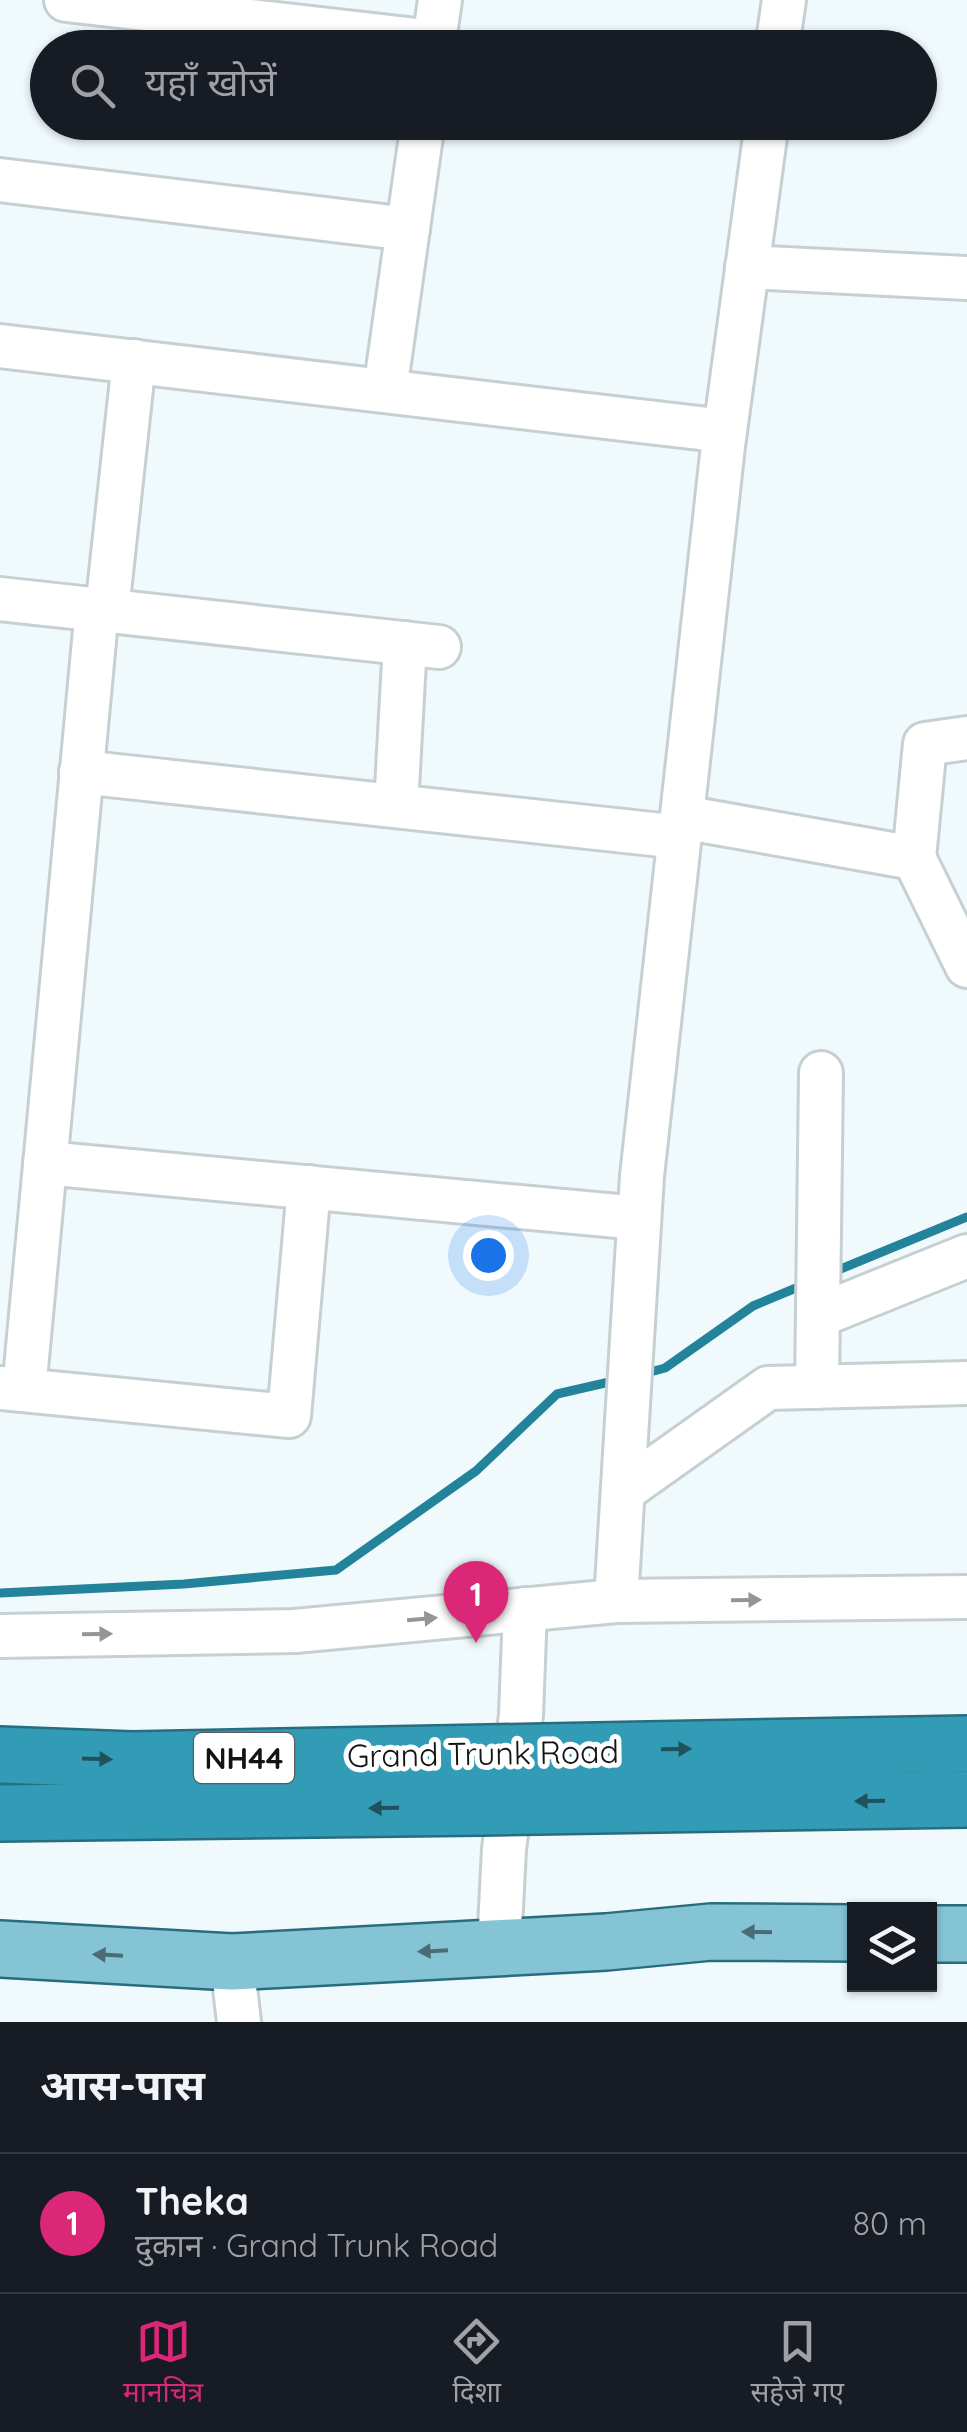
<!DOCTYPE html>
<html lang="hi">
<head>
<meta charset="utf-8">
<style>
  body { margin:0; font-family:Quicksand,"Noto Sans Devanagari",sans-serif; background:#242831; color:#f1f3f6 }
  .controls { position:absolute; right:30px; bottom:30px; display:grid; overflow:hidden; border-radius:0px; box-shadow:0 2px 8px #0004 }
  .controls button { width:90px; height:90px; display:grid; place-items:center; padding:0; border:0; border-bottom:2px solid #363941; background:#171b24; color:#f1f3f6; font:50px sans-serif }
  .you { position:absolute; left:488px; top:1255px; width:35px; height:35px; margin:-25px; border:8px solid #fff; border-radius:50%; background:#1a73e8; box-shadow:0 0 0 15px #1a73e833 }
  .badge { display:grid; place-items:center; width:65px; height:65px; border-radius:50%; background:#db2777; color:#fff; font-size:32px; font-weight:700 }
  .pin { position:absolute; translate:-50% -82px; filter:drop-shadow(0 2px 5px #0008) }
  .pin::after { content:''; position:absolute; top:52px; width:35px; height:30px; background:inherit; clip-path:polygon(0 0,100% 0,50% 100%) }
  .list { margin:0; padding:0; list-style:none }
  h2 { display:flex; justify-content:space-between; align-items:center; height:130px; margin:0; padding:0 40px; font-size:42px }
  h2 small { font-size:32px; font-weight:400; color:#9ea1a6 }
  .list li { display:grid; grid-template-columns:65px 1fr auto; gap:30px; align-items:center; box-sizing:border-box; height:140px; padding:0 40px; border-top:2px solid #363941 }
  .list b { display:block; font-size:38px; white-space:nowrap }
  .list p { margin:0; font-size:32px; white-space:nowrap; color:#9ea1a6 }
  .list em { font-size:32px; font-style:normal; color:#9ea1a6 }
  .icon { flex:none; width:55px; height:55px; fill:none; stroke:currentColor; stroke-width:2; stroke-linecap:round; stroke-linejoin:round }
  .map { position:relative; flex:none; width:967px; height:2022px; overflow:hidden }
  .search { position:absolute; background:#171b24; box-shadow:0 2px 8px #0004; left:30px; right:30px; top:30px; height:110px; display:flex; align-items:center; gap:25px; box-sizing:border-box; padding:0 35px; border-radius:55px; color:#9ea1a6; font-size:38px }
  .sheet { height:270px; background:#171b24 }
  nav { display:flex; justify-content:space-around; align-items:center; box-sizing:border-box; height:140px; border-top:2px solid #363941; background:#171b24; font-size:28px; color:#9ea1a6 }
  nav a { display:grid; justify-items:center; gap:5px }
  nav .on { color:#db2777 }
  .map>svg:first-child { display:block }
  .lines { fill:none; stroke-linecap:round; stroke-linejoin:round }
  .stream { stroke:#23839a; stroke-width:9 }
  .minor-casing { stroke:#c6d0d3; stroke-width:48 }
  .major-casing { stroke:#276d7f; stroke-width:60 }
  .highway-casing { stroke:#276d7f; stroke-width:60 }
  .minor { stroke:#fff; stroke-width:42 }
  .major { stroke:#84c4d4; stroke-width:55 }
  .highway { stroke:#329cb7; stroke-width:55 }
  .highway-bridge-casing { stroke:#276d7f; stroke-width:60; stroke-linecap:butt }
  .highway-bridge { stroke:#329cb7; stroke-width:55 }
  .oneway { fill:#949696 }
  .oneway2 { fill:#20525e }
  .oneway3 { fill:#4b6c75 }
  .labels { text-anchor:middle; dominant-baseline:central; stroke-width:10; stroke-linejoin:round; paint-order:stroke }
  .shield { fill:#fff; stroke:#595b5c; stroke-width:2.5 }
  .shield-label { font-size:30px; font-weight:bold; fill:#121516 }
  .street-label { font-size:32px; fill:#121516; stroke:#fff }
</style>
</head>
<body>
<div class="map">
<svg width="967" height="2022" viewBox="0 0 967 2022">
  <rect width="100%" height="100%" fill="#f0fafd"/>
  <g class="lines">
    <g class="stream">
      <polyline points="831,1273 967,1217"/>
      <polyline points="643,1374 665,1368 753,1306 808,1283"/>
      <polyline points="0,1593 184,1584 336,1570 476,1471 557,1394 618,1380"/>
    </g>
    <g class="minor-casing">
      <g id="minor">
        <polyline points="66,0 434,42"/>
        <polyline points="433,48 440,0"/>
        <polyline points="777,48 784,0"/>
        <polyline points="0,180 408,229"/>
        <polyline points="747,267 967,278"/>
        <polyline points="0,346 725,431"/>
        <polyline points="385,391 423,122"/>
        <polyline points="0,599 439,647"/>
        <polyline points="107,610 134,361"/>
        <polyline points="81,772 680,837"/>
        <polyline points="396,806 405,643"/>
        <polyline points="682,817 914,858 967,966"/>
        <polyline points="914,858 925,744 967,738"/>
        <polyline points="45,1163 639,1218"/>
        <polyline points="818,1316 967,1256"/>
        <polyline points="817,1387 821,1073"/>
        <polyline points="0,1388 289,1416 309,1187"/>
        <polyline points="24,1390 97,609"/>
        <polyline points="623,1491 768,1388 967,1383"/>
        <polyline points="616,1601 642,1176 723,446 767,122"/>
        <polyline points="0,1636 295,1631 616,1601 967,1597"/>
        <polyline points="499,1947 504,1849 521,1715 525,1609"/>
        <polyline points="232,1962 239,2022"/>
      </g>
    </g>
    <g class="major-casing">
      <g id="major">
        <polyline points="930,1934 967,1934"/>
        <polyline points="0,1949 232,1962 606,1942 711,1932 854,1933"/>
      </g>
    </g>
    <g class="highway-casing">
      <g id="highway">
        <polyline points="544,1752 967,1744"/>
        <polyline points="0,1755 132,1760 488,1753"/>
        <polyline points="537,1806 967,1799"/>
        <polyline points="0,1813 482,1807"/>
      </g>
    </g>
    <use href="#minor" class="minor"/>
    <use href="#major" class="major"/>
    <use href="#highway" class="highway"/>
    <g class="highway-bridge-casing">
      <g id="highway-bridge">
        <polyline points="488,1753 544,1752"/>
        <polyline points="482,1807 537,1806"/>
      </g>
    </g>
    <use href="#highway-bridge" class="highway-bridge"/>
  </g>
  <defs><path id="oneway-solid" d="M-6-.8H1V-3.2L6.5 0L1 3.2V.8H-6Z" transform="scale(2.5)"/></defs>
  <g class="oneway">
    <use href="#oneway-solid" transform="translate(746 1600) rotate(-1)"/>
    <use href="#oneway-solid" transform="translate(422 1619) rotate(-5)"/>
    <use href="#oneway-solid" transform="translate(97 1634) rotate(-1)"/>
  </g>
  <g class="oneway2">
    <use href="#oneway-solid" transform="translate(676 1749) rotate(-1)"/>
    <use href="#oneway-solid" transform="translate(97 1759) rotate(2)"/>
    <use href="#oneway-solid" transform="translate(870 1801) rotate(179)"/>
    <use href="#oneway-solid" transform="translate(384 1808) rotate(179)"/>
  </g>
  <g class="oneway3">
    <use href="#oneway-solid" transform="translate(757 1932) rotate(-179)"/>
    <use href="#oneway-solid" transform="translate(433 1951) rotate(177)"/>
    <use href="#oneway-solid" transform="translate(108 1955) rotate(-177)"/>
  </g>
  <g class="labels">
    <rect class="shield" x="194" y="1733" width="100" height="50" rx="8"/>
    <g class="shield-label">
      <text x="244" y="1758">NH44</text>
    </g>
    <g class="street-label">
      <text transform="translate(483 1753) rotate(-1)">Grand Trunk Road</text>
    </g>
  </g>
</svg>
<div class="controls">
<button><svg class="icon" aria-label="layers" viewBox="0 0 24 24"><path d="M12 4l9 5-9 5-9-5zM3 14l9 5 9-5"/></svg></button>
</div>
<div class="you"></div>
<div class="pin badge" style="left:476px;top:1643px">1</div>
<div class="search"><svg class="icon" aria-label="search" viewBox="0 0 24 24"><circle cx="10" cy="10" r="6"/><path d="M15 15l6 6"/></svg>यहाँ खोजें</div>
</div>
<section class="sheet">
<h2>आस-पास<small></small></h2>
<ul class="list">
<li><span class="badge">1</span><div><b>Theka</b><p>दुकान · Grand Trunk Road</p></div><em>80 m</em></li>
</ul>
</section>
<nav>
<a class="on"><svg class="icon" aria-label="map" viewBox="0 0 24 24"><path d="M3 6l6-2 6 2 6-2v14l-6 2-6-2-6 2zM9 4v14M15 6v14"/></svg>मानचित्र</a>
<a><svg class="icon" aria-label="directions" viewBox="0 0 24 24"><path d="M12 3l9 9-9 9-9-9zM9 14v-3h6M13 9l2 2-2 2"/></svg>दिशा</a>
<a><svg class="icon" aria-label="saved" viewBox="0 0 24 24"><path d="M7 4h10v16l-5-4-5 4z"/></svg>सहेजे गए</a>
</nav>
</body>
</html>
